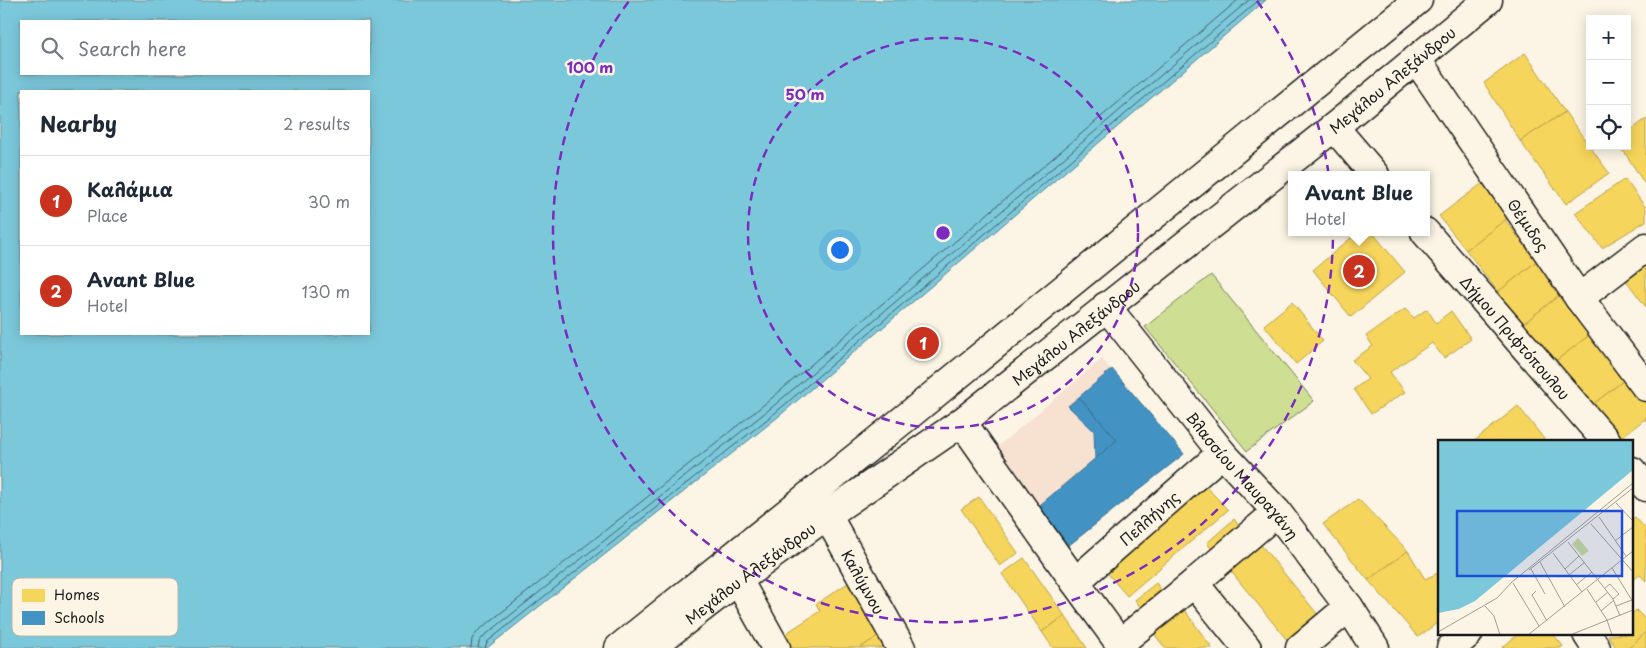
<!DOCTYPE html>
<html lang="en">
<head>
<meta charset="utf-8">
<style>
  body { margin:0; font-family:"Playpen Sans",sans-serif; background:#f6f6f7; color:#1f2937 }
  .controls { position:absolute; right:15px; top:15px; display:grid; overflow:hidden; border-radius:0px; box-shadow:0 2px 12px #0003 }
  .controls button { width:45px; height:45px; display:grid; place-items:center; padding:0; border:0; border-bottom:1px solid #e0e1e3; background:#fff; color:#1f2937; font:25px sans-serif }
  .you { position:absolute; left:839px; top:249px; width:18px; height:18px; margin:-12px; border:4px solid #fff; border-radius:50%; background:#1a73e8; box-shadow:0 0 0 8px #1a73e833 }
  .badge { display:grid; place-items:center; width:32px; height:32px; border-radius:50%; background:#c8321e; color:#fff; font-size:16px; font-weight:700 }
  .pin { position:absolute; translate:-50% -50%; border:2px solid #fff; box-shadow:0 1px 5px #0006 }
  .popup { position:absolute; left:1288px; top:171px; width:142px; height:65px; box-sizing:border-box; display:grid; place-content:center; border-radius:0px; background:#fff; filter:drop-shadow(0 1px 4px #0005); font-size:16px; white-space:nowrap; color:#747a83 }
  .popup b { font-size:19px; color:#1f2937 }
  .popup::after { content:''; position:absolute; left:50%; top:100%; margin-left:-10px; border:10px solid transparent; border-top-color:#fff }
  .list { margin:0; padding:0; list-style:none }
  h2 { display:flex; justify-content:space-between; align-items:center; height:65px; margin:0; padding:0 20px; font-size:21px }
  h2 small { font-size:16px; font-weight:400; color:#747a83 }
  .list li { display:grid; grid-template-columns:32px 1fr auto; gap:15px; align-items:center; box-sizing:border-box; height:90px; padding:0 20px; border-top:1px solid #e0e1e3 }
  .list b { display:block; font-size:19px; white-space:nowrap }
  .list p { margin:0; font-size:16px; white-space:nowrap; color:#747a83 }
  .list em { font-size:16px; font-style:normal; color:#747a83 }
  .icon { flex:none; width:28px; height:28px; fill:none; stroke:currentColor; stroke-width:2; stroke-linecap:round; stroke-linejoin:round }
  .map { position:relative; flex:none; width:1646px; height:648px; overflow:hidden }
  .search { position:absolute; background:#fff; box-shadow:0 2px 12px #0003; left:20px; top:20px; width:350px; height:55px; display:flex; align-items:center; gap:12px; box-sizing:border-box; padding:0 18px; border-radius:0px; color:#747a83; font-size:19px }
  .panel { position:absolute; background:#fff; box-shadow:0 2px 12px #0003; left:20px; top:90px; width:350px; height:245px; border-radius:0px }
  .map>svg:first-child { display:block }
  .built { fill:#f7e1d1 }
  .green { fill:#cedf93; stroke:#757e58 }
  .water { fill:#7cc8db; stroke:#56838f; fill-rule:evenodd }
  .homes { fill:#f6d55c; stroke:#b59e49 }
  .schools { fill:#4393c3; stroke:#376f91 }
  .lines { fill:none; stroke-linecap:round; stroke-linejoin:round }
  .shore { stroke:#426168; stroke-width:1 }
  .minor-casing { stroke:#1c1c1c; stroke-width:31 }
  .minor { stroke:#fcf5e5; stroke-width:28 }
  .ring { fill:none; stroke:#7b2cbf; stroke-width:2.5; stroke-dasharray:9 6 }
  .labels { text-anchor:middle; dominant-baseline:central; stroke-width:5; stroke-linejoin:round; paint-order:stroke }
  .street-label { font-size:15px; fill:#1c1c1c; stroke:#fcf5e5 }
  .inset-road { fill:none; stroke:#a29e95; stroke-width:1 }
  .view { fill:#1d4ed8; fill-opacity:0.15; stroke:#1d4ed8; stroke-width:2.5 }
  .inset-edge { fill:none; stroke:#1c1c1c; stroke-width:2.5 }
  .key { fill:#fcf5e5; stroke:#b9b4a9; stroke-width:1 }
  .key-label { font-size:14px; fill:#1c1c1c }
  .centre { fill:#7b2cbf; stroke:#fcf5e5; stroke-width:2.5 }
  .ring-label { font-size:15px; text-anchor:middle; font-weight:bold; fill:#7b2cbf; stroke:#fcf5e5; stroke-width:5; stroke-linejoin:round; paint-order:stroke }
</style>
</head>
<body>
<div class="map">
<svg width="1646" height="648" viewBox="0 0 1646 648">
  <rect width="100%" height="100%" fill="#fcf5e5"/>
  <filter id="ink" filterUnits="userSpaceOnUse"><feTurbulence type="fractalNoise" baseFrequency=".02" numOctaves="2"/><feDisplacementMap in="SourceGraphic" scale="10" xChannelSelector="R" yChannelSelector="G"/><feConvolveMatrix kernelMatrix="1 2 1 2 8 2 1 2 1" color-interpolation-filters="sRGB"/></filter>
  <g filter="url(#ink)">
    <polygon class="built" points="1102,359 1184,454 1063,550 991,452"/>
    <polygon class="green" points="1211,275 1314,401 1247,451 1145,327"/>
    <path class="water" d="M 0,0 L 1266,0 L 778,417 L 487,648 L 0,648 ZM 21,21 L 369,21 L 369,74 L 21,74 ZM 21,91 L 369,91 L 369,334 L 21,334 Z"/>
    <g class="homes">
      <polygon points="1525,53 1565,112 1520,141 1484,83"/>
      <polygon points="1565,112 1609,173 1566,204 1520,141"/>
      <polygon points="1646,119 1646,186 1625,153 1615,146 1627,146 1627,128 1634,128"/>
      <polygon points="1625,179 1646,208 1646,221 1602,248 1575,213"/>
      <polygon points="1484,182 1511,216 1466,250 1439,216"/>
      <polygon points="1505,220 1537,261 1498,292 1466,250"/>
      <polygon points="1358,232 1372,232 1405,272 1351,317 1313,270"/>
      <polygon points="1537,261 1562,293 1523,324 1498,292"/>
      <polygon points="1646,263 1646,307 1625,279"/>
      <polygon points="1562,293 1592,333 1553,363 1523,324"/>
      <polygon points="1292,302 1323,341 1296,364 1264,325"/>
      <polygon points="1405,309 1414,318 1427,309 1436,323 1451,311 1471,339 1444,358 1432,343 1390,372 1405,392 1371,414 1354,389 1368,379 1352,360 1373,346 1366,336"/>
      <polygon points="1592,333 1627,378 1588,408 1553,363"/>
      <polygon points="1627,378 1646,402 1646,421 1645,419 1615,442 1588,408"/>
      <polygon points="1518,406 1544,439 1541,442 1473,442"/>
      <polygon points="1202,482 1228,510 1127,596 1102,567"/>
      <polygon points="979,497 1018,553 1000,566 961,509"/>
      <polygon points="1358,499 1408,551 1368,580 1323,524"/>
      <polygon points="1635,517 1646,529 1646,581 1640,575 1632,580 1632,519"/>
      <polygon points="1234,519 1246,536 1219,559 1207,543"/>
      <polygon points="1256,539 1319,616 1287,640 1225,564"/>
      <polygon points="1408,551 1425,579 1440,572 1440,621 1418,637 1368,580"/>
      <polygon points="1024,558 1065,616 1042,632 1002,574"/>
      <polygon points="848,583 852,590 857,585 883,633 860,648 792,648 785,634 820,611 816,604"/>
      <polygon points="1156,583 1168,600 1148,617 1135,600"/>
      <polygon points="1180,604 1212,648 1165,648 1149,627"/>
      <polygon points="1636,610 1646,620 1646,632 1629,648 1616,648 1608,635 1632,634 1632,614"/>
      <polygon points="1065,616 1087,648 1053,648 1042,632"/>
      <polygon points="1646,632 1646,648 1629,648"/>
      <polygon points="883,633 890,648 860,648"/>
      <polygon points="1518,634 1553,634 1563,646 1561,648 1502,648"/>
    </g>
    <g class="schools">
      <polygon points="1112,369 1184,454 1063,550 1034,510 1117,440 1079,397"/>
      <polygon points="1079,397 1117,440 1095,459 1094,431 1068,406"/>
    </g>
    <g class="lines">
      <g class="shore">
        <polyline points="471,648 472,639 478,631 766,403 1238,0"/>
        <polyline points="478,648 479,642 483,637 771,408 1249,0"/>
        <polyline points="485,648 487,642 775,413 1259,0"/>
      </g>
      <g class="minor-casing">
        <g id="minor">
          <path id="s1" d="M 1417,60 L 1579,298 L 1646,387"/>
          <polyline points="1334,127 1375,175"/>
          <path id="s2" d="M 1425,232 L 1607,442"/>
          <polyline points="1579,298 1646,247"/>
          <path id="s3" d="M 1106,306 L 1222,453 L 1277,512 L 1349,607 L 1375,648"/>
          <polyline points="962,422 1075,582 1123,648"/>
          <polyline points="1632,471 1646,487"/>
          <path id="s4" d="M 827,515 L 901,648"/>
          <polyline points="738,580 776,648"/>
          <path id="s5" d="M 1075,582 L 1222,453"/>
          <polyline points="1194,583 1247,648"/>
          <polyline points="1587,634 1596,648"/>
          <polyline points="1120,643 1194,583 1277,512"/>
          <polyline points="619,648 909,415 1418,0"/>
          <path id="s6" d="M 650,648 L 738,580 L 827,515 L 962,422 L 1334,127 L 1488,0"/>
          <polyline points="1300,648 1349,607"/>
          <polyline points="1451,648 1468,634"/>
        </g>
      </g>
      <use href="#minor" class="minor"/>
    </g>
  </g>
  <g class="ring">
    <circle cx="943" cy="233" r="195"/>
    <path d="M1257 1A390 390 0 1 1 629 1"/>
  </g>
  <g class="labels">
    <g class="street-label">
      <text stroke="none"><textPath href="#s6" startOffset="935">Μεγάλου Αλεξάνδρου</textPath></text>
      <text stroke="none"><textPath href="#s1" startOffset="199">Θέμιδος</textPath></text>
      <text stroke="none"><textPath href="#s6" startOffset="530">Μεγάλου Αλεξάνδρου</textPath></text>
      <text stroke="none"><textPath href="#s2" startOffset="139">Δήμου Πριφτόπουλου</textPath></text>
      <text stroke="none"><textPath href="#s3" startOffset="218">Βλασσίου Μαυραγάνη</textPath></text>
      <text stroke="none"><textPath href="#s5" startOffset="98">Πελλήνης</textPath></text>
      <text stroke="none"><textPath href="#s6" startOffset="125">Μεγάλου Αλεξάνδρου</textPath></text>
      <text stroke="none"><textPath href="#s4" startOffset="76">Καλύμνου</textPath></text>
    </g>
  </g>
  <g transform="translate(1438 440)">
    <rect width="195" height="195" fill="#fcf5e5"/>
    <path d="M 140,98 L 151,111 L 144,116 L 134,104 Z" fill="#cedf93"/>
    <path d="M 0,0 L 195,0 L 195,30 L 37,161 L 21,169 L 0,173 Z" fill="#7cc8db"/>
    <path class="inset-road" d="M 178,63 L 195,81M 161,77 L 188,116M 153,84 L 195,132M 177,101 L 195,87M 130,102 L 175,159 L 182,176M 115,113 L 144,152M 102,122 L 127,167M 174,128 L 195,162M 93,129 L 107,154M 127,129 L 141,116M 91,130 L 195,48M 131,135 L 147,122M 75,143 L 101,186M 138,145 L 154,132M 167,148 L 172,144 L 181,154 L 175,159M 149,149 L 169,180 L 174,195M 98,151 L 94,155 L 109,181M 158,162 L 170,152M 47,166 L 56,176 L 62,195M 178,166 L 194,160M 163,171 L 176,160M 0,192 L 59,158 L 74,142 L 195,43M 90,195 L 195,111M 132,195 L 195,170"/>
    <path class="view" d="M 19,71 L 184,71 L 184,136 L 19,136 Z"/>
    <rect width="195" height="195" class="inset-edge"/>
  </g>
  <rect x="12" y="578" width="166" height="58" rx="8" class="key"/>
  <rect x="22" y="589" width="23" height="13" fill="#f6d55c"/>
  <rect x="22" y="611" width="23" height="14" fill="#4393c3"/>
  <g class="key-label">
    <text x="54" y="600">Homes</text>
    <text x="54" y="623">Schools</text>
  </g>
  <circle cx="943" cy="233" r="8" class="centre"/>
  <g class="ring-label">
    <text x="590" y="73">100 m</text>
    <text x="805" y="100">50 m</text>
  </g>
</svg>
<div class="controls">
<button>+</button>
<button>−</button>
<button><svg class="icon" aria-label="locate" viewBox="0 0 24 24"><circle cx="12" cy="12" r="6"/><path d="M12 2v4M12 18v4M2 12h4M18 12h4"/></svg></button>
</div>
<div class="you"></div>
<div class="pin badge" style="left:923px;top:343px">1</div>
<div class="pin badge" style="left:1359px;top:271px">2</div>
<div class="popup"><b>Avant Blue</b>Hotel</div>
<div class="search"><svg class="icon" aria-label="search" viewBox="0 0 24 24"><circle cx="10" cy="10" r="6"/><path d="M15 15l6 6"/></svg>Search here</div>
<section class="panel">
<h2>Nearby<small>2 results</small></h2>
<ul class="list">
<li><span class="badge">1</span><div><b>Καλάμια</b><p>Place</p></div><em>30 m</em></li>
<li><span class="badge">2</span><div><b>Avant Blue</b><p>Hotel</p></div><em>130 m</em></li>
</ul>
</section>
</div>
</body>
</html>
